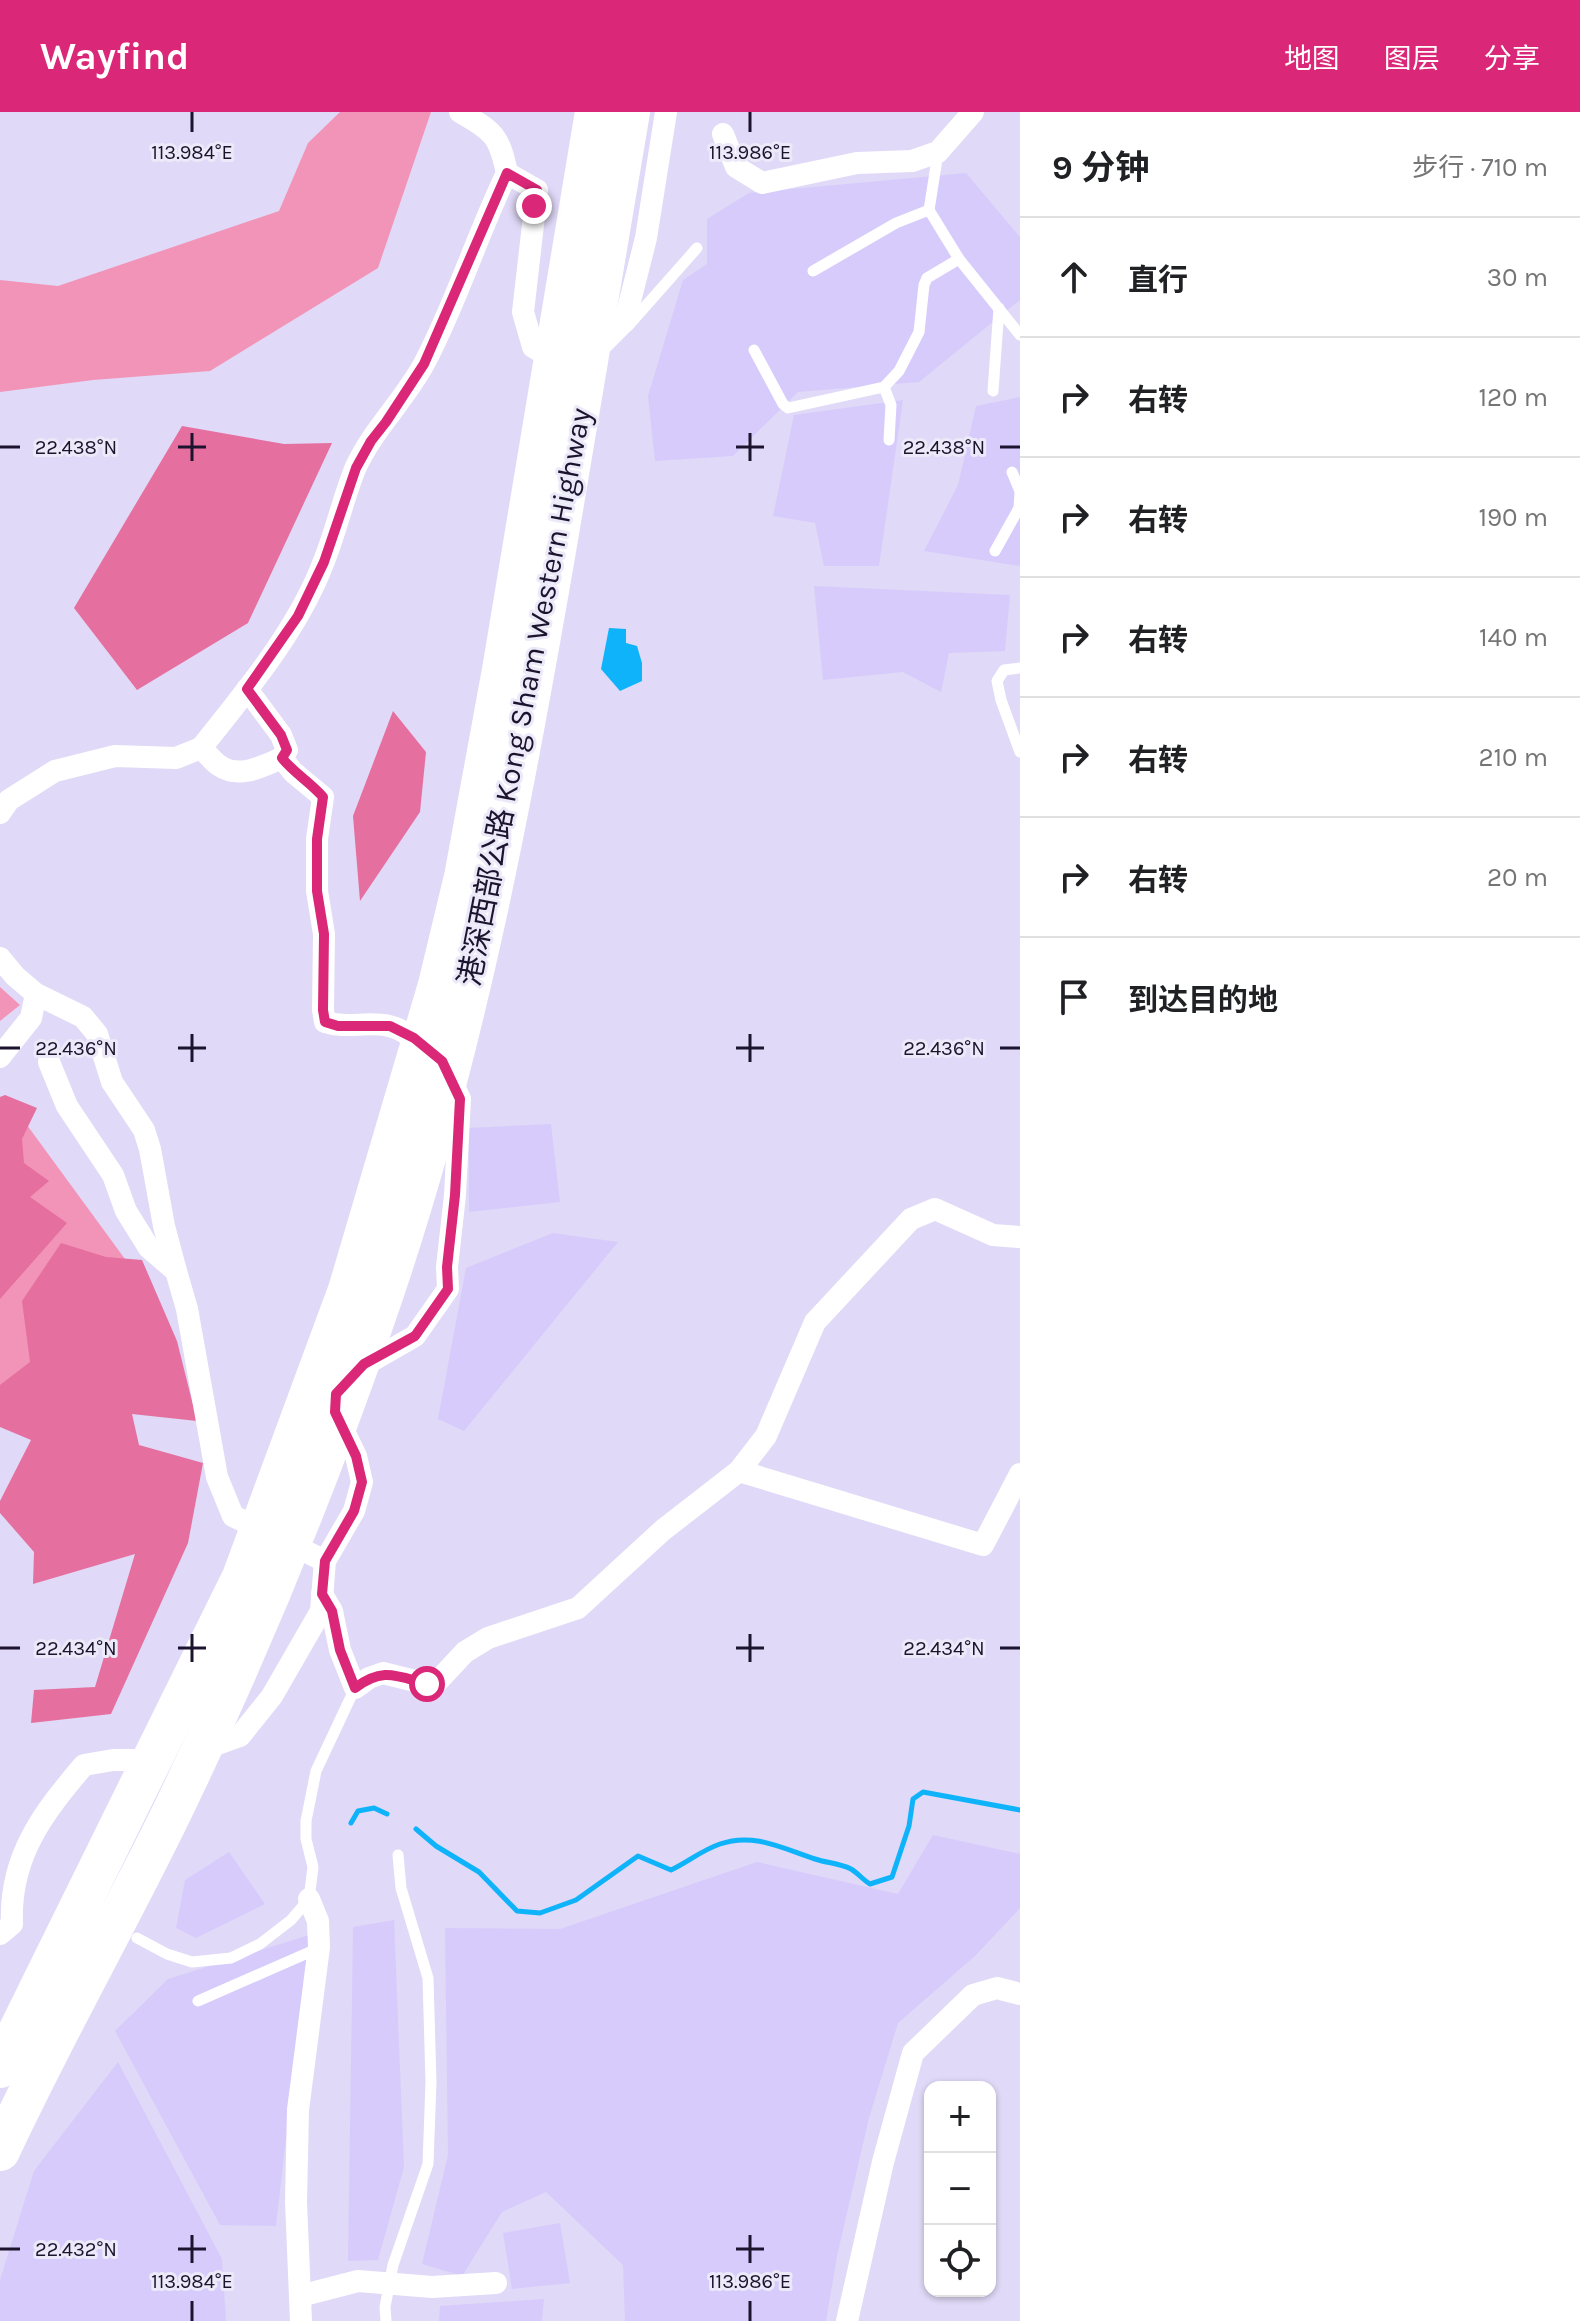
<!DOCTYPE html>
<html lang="zh">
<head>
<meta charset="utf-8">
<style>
  body { margin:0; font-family:Karla,"Noto Sans SC",sans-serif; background:#f2f2f2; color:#202124 }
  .controls { position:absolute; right:24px; bottom:24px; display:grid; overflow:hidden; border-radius:16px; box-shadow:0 2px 6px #0004 }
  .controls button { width:72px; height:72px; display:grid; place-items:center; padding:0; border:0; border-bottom:2px solid #e0e0e0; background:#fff; color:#202124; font:40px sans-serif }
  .stop { position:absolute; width:24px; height:24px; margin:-18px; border:6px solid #db2777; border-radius:50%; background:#fff }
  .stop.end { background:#db2777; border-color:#fff; box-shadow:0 2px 8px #0008 }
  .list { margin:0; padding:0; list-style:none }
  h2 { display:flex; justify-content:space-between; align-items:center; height:104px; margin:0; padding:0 32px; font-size:34px }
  h2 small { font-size:26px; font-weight:400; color:#757577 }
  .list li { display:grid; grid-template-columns:52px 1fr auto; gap:24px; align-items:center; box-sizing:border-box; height:120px; padding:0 32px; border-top:2px solid #e0e0e0 }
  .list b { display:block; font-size:30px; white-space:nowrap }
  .list em { font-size:26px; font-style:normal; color:#757577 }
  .icon { flex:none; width:44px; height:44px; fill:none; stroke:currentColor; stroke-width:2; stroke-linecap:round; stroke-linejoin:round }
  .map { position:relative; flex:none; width:1020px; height:2209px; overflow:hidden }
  header { display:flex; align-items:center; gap:48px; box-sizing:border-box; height:112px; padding:0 40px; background:#db2777; color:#fff }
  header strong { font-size:38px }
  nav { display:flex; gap:44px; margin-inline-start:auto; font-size:28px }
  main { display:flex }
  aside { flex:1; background:#fff }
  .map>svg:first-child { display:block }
  .built { fill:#d7cbfc }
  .green { fill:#f294b8 }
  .forest { fill:#e56f9f }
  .water { fill:#0fb3f9 }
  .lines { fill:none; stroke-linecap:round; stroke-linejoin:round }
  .stream { stroke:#0fb3f9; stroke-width:5 }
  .service { stroke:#fff; stroke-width:11 }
  .minor { stroke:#fff; stroke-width:22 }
  .motorway { stroke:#fff; stroke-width:40 }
  .route { stroke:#db2777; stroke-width:10 }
  .ticks { fill:none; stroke:#1c132e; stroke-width:3 }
  .labels { text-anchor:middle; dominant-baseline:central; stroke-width:6; stroke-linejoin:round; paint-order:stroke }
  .street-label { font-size:30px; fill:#1c132e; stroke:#ece9f8 }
  .ticks-label { font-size:20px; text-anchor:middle; fill:#1c132e; stroke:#ece9f8; stroke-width:6; stroke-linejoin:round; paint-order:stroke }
</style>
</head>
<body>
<header>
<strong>Wayfind</strong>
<nav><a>地图</a><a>图层</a><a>分享</a></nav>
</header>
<main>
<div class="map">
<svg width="1020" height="2209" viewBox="0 0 1020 2209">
  <rect width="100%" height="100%" fill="#e0d9f7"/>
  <g class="built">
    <polygon points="966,61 1020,125 1020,188 919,270 798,280 733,344 655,349 648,284 683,168 707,152 707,107 749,81"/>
    <polygon points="1020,285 1020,454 924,439 958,373 976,294"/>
    <polygon points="903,288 879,454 824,454 815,411 773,404 794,303"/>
    <polygon points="814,474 1010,483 1005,539 949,541 941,580 903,560 823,568"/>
    <polygon points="551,1012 560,1090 469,1100 469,1016"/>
    <polygon points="553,1121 618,1130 464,1319 438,1307 466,1156"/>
    <polygon points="933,1723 1020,1742 1020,1796 975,1844 898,1911 869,2006 837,2144 826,2209 625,2209 623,2153 546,2080 502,2100 462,2164 422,2152 448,2043 445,1816 560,1817 757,1750 898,1782"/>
    <polygon points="229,1740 265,1792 196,1826 176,1816 185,1768"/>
    <polygon points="394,1808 404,2055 378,2148 348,2149 353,1815"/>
    <polygon points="309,1823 276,2114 220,2113 115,1919 168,1867"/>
    <polygon points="118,1950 222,2147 226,2209 0,2209 0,2168 34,2059"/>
    <polygon points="560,2111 570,2171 512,2177 503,2121"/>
    <polygon points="544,2187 542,2209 439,2209 440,2194"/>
  </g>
  <g class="green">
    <polygon points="340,0 431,0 378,156 210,259 93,268 0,280 0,168 58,174 279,99 308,31"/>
    <polygon points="0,875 20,893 0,909"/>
    <polygon points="24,1009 133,1158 0,1307 0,1016"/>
  </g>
  <g class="forest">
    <polygon points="182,314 284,332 332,331 248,511 137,578 74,496"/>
    <polygon points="393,599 426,640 420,700 360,789 353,704"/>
    <polygon points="5,983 37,996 22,1027 24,1051 49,1069 30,1085 67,1111 0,1187 0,985"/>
    <polygon points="61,1131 106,1145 142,1148 177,1229 197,1309 132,1302 139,1333 203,1351 188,1431 111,1602 31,1611 34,1578 95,1575 135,1442 33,1472 34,1440 0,1401 0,1389 31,1328 0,1315 0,1273 30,1250 22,1189"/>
  </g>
  <polygon class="water" points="609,516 626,517 626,531 637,534 642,551 642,569 620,579 601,557"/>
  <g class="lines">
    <g class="stream">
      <polyline points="351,1711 358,1699 374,1696 387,1702"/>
      <path d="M 416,1717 L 436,1734 L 479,1760 L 517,1799 L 540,1801 L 576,1788 L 638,1744 L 671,1758 C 688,1750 702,1738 720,1732 C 754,1720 784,1737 815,1747 C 827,1751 839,1751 851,1757 C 858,1761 863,1768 870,1772 L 892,1765 L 909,1714 L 913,1687 L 923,1680 L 1020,1698"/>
    </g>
    <g class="service">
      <polyline points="938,41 929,98 959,147 1020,223"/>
      <polyline points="813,159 896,111 929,98"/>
      <polyline points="628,214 697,136"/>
      <polyline points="754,238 783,292 788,296 884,275 899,259 919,220 924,173 927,166 959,147"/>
      <polyline points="884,275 891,293 889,328"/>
      <polyline points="993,279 999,196"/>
      <polyline points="1012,360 1020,379"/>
      <polyline points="995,439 1019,396 1020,381"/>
      <polyline points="1020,556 1004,558 997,569 1001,588 1020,640"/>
      <polyline points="137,1826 167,1842 192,1850 231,1846 260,1832 291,1808 309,1787 313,1755 306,1727 306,1709 316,1659 355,1576"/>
      <polyline points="198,1889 319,1836"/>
      <polyline points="386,2209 385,2195 393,2153 428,2052 431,1970 428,1866 401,1776 398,1743"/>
    </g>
    <g class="minor">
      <polyline points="723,22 736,55 762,71 857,51 912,49 938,40 973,0"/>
      <polyline points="507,61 537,78 523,200 533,235 554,248 562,247"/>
      <polyline points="594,240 625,209 646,126 666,0"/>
      <polyline points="247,577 281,623 287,638 282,646"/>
      <polyline points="0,701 9,688 55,659 115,644 176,646 201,636"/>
      <polyline points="0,846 15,864 36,882 83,905 97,922 112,970 144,1018 150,1037 164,1114 176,1159"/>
      <path d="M 427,937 C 416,928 403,917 389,914 C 367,909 346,917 325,910 L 323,898 L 324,822 L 317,779 L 317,727 L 323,685 L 293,660 L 282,646 C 264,654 239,667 220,654 C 213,650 207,641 201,636 C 247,578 298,518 324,449 C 336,419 343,387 355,357 C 372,318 405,288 425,250 C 457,189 477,123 507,61 C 499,23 494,20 460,0"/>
      <polyline points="0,945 31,906 36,882"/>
      <polyline points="49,950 67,994 113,1063 126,1099 149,1136 176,1159 187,1197 217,1365 233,1404 325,1449"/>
      <polyline points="361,1255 415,1224 448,1177 447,1155 455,1083 460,987 452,970"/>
      <polyline points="739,1359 983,1433 1020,1362"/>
      <polyline points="322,1482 332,1499 340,1538 355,1576 369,1566 383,1561 427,1572 437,1570 465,1540 488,1526 578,1496 663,1418 739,1359 766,1324 815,1210 911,1107 935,1097 993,1123 1020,1125"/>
      <polyline points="201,1638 240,1624 272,1584 321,1499 325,1449 354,1399 362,1370 356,1344 338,1307"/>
      <path d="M 0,1822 L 12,1812 C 9,1745 43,1701 84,1653 L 113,1648 L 156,1648"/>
      <polyline points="300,2184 358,2169 432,2175 496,2171"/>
      <polyline points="301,2209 296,2090 298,1998 319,1835 318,1809 309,1787"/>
      <polyline points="847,2209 883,2050 913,1941 973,1883 997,1876 1020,1882"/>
    </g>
    <g class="motorway">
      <polyline points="0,1956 242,1465 348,1178 438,873 464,765 502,558 595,0"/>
      <path d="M 0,2039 C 53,1925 116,1815 171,1702 C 248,1543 315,1380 373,1213 C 464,954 514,685 560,415 C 583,277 607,138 630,0"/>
    </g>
  </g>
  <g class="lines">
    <path class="route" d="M 427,1572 C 396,1564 383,1555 355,1576 L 340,1538 L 332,1499 L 322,1482 L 325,1449 L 354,1399 L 362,1370 L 356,1344 L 335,1300 L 336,1282 L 364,1252 L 415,1224 L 448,1177 L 447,1155 L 455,1083 L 460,987 L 442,949 L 414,926 L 390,914 L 338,914 L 325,910 L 323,898 L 324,822 L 317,779 L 317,727 L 323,685 C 310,670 294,661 282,646 L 287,638 L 281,623 L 247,577 L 298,504 L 324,450 L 356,356 L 371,329 L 386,310 L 424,252 L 507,61 L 537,78 L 534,94"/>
  </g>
  <path class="ticks" d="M 192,0 L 192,20M 750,0 L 750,20M 192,321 L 192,349M 750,321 L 750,349M 0,335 L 20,335M 178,335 L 206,335M 736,335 L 764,335M 1000,335 L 1020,335M 192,922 L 192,950M 750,922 L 750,950M 0,936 L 20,936M 178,936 L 206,936M 736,936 L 764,936M 1000,936 L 1020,936M 192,1522 L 192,1550M 750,1522 L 750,1550M 0,1536 L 20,1536M 178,1536 L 206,1536M 736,1536 L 764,1536M 1000,1536 L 1020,1536M 192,2123 L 192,2151M 750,2123 L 750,2151M 0,2137 L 20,2137M 178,2137 L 206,2137M 736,2137 L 764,2137M 192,2189 L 192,2209M 750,2189 L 750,2209"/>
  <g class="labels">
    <g class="street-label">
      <text transform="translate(525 585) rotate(-79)">港深西部公路 Kong Sham Western Highway</text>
    </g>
  </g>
  <g class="ticks-label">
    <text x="192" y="47">113.984°E</text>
    <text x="750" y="47">113.986°E</text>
    <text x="76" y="342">22.438°N</text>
    <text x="944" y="342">22.438°N</text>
    <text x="76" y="943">22.436°N</text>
    <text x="944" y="943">22.436°N</text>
    <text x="76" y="1543">22.434°N</text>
    <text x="944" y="1543">22.434°N</text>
    <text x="76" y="2144">22.432°N</text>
    <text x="192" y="2176">113.984°E</text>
    <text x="750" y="2176">113.986°E</text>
  </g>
</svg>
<div class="controls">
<button>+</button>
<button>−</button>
<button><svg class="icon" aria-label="locate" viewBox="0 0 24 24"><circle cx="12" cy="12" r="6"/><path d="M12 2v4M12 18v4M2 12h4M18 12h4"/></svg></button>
</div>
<div class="stop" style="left:427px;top:1572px"></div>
<div class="stop end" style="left:534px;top:94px"></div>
</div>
<aside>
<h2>9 分钟<small>步行 · 710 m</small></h2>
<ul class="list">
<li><svg class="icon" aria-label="ahead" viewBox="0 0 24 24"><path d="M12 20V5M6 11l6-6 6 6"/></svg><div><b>直行</b></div><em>30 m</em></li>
<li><svg class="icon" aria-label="right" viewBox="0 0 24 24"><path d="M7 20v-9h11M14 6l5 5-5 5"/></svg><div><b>右转</b></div><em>120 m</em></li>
<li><svg class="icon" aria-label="right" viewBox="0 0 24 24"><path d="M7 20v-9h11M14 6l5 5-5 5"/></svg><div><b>右转</b></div><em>190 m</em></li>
<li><svg class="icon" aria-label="right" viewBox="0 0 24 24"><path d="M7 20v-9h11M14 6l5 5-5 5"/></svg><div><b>右转</b></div><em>140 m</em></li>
<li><svg class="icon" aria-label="right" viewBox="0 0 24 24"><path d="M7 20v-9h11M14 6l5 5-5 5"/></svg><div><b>右转</b></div><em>210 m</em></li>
<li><svg class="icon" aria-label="right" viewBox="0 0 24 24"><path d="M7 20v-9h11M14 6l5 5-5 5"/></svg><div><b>右转</b></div><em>20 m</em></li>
<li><svg class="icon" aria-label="arrive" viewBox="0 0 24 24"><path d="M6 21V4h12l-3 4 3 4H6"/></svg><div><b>到达目的地</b></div></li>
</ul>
</aside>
</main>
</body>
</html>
